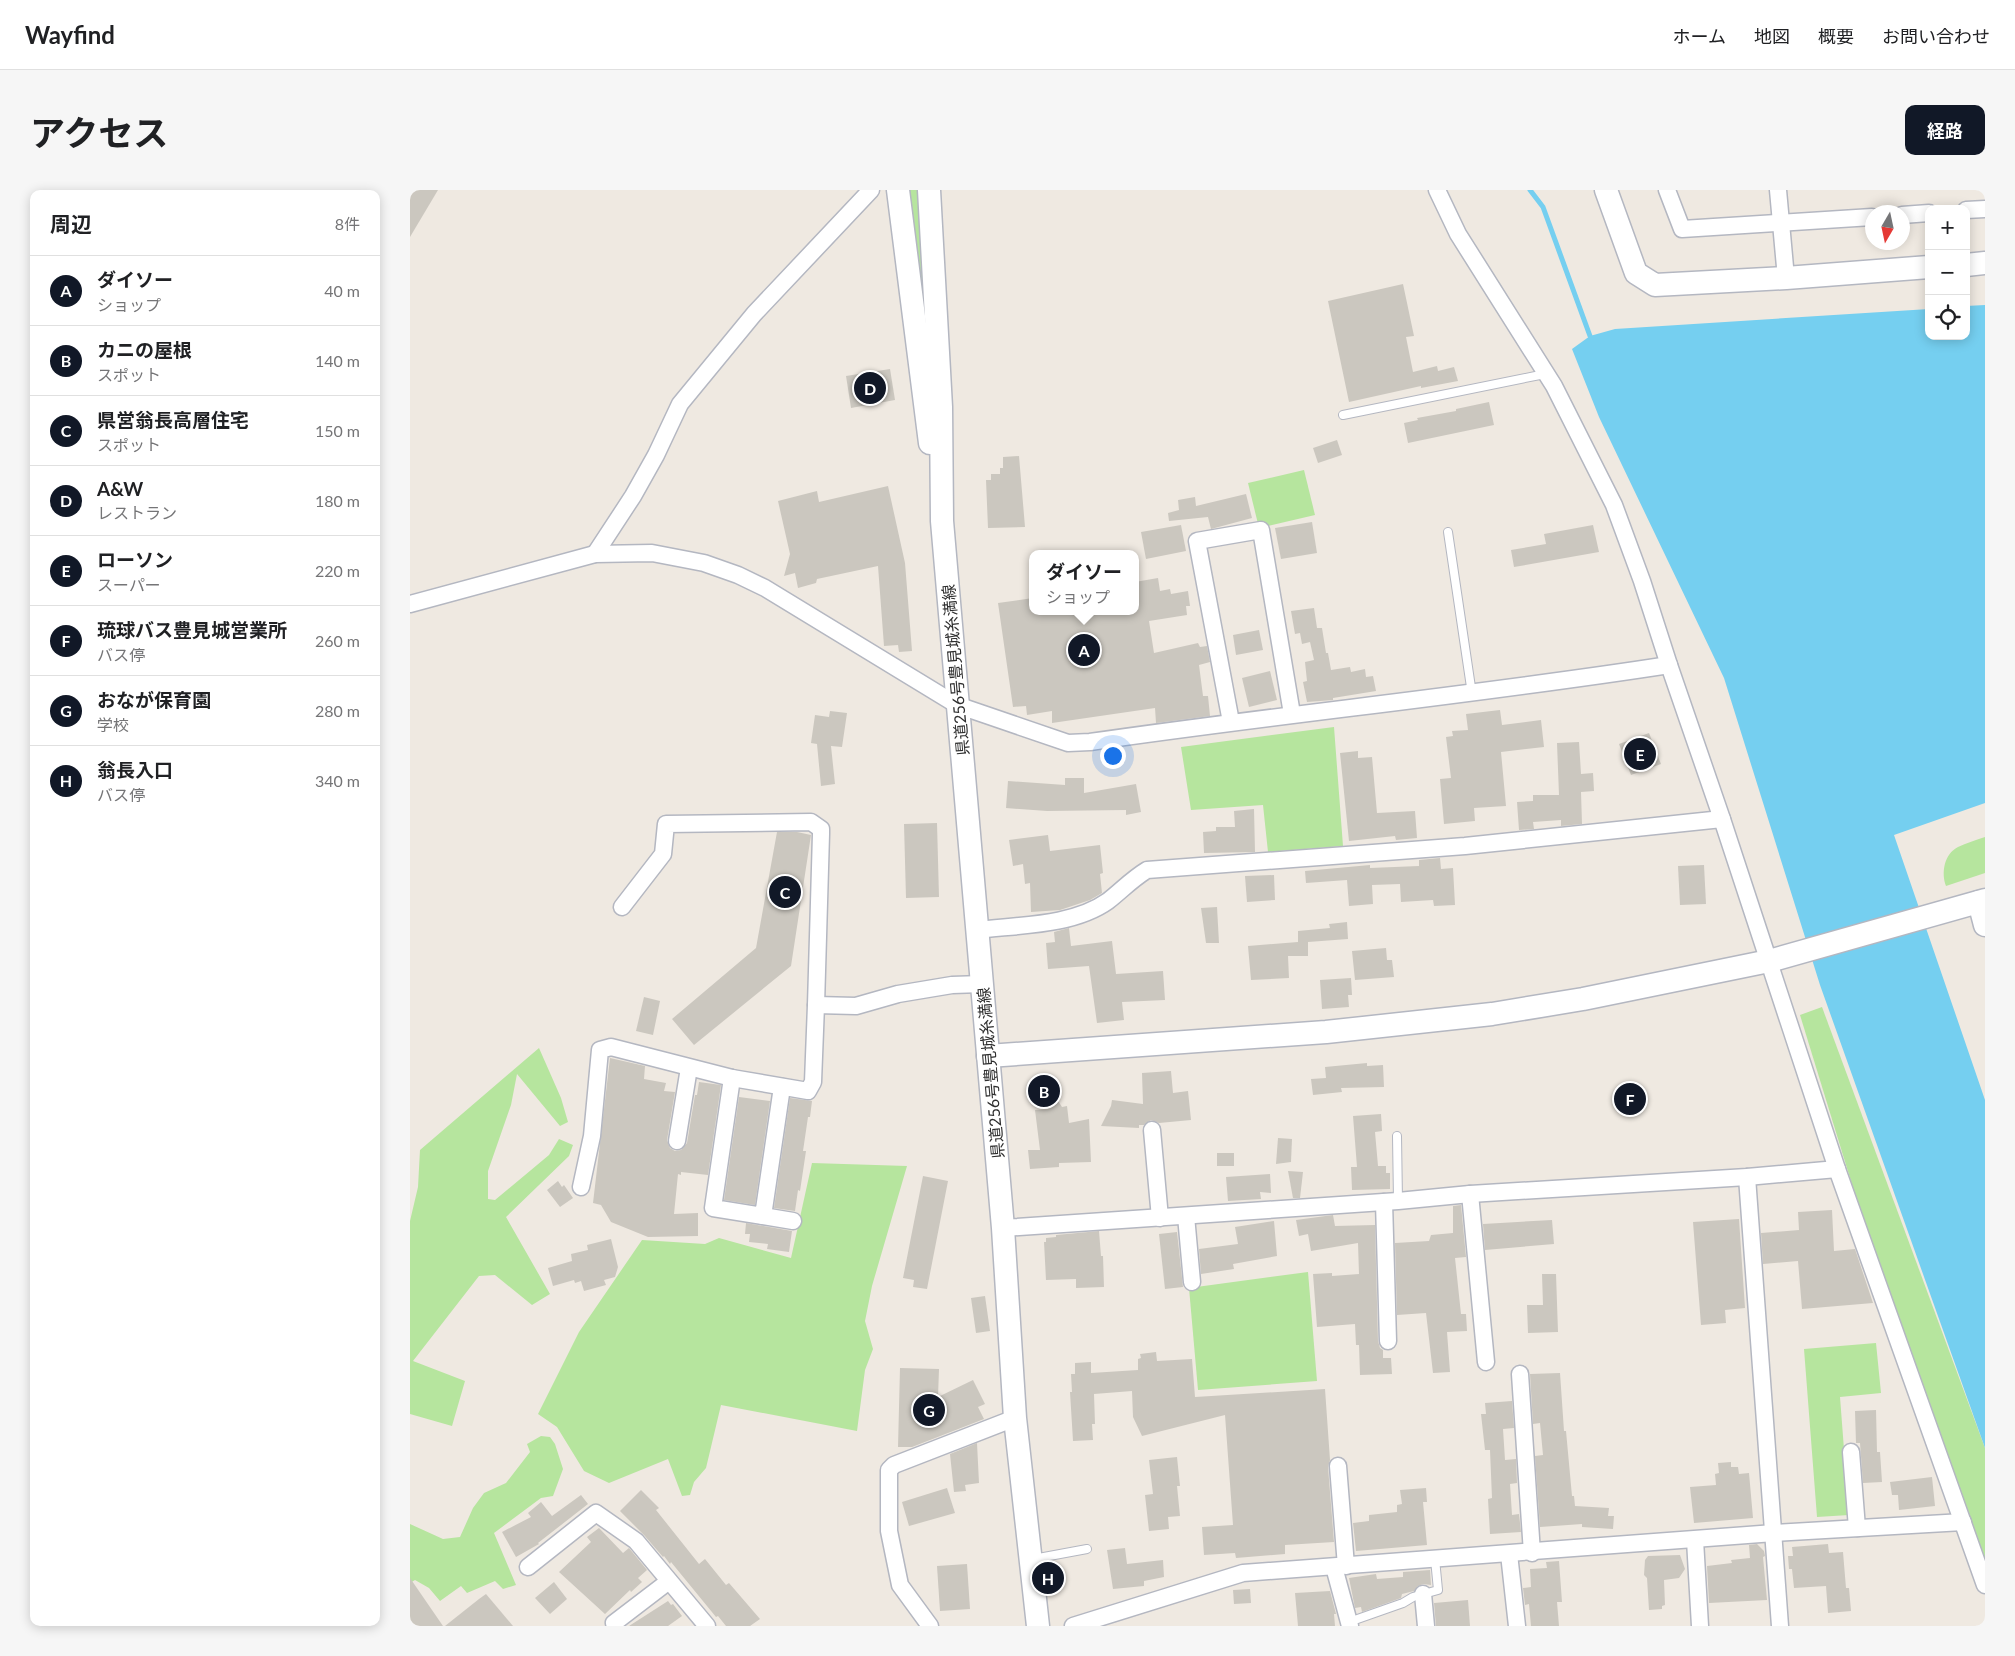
<!DOCTYPE html>
<html lang="ja">
<head>
<meta charset="utf-8">
<style>
  body { margin:0; font-family:Lato,"Noto Sans JP",sans-serif; background:#f6f6f6; color:#202124 }
  .controls { position:absolute; right:15px; top:15px; display:grid; overflow:hidden; border-radius:10px; box-shadow:0 2px 12px #0003 }
  .controls button { width:45px; height:45px; display:grid; place-items:center; padding:0; border:0; border-bottom:1px solid #e0e0e0; background:#fff; color:#202124; font:25px sans-serif }
  .compass { position:absolute; left:1455px; top:15px; width:45px; height:45px; border-radius:50%; background:#fff; box-shadow:0 2px 12px #0003; rotate:189deg }
  .you { position:absolute; left:702px; top:565px; width:18px; height:18px; margin:-12px; border:4px solid #fff; border-radius:50%; background:#1a73e8; box-shadow:0 0 0 8px #1a73e833 }
  .badge { display:grid; place-items:center; width:32px; height:32px; border-radius:50%; background:#111827; color:#fff; font-size:16px; font-weight:700 }
  .pin { position:absolute; translate:-50% -50%; border:2px solid #fff; box-shadow:0 1px 5px #0006 }
  .popup { position:absolute; left:619px; top:360px; width:110px; height:65px; box-sizing:border-box; display:grid; place-content:center; border-radius:10px; background:#fff; filter:drop-shadow(0 1px 4px #0005); font-size:16px; white-space:nowrap; color:#757577 }
  .popup b { font-size:19px; color:#202124 }
  .popup::after { content:''; position:absolute; left:50%; top:100%; margin-left:-10px; border:10px solid transparent; border-top-color:#fff }
  .list { margin:0; padding:0; list-style:none }
  h2 { display:flex; justify-content:space-between; align-items:center; height:65px; margin:0; padding:0 20px; font-size:21px }
  h2 small { font-size:16px; font-weight:400; color:#757577 }
  .list li { display:grid; grid-template-columns:32px 1fr auto; gap:15px; align-items:center; box-sizing:border-box; height:70px; padding:0 20px; border-top:1px solid #e0e0e0 }
  .list b { display:block; font-size:19px; white-space:nowrap }
  .list p { margin:0; font-size:16px; white-space:nowrap; color:#757577 }
  .list em { font-size:16px; font-style:normal; color:#757577 }
  .icon { flex:none; width:28px; height:28px; fill:none; stroke:currentColor; stroke-width:2; stroke-linecap:round; stroke-linejoin:round }
  .map { position:relative; flex:none; width:1575px; height:1436px; overflow:hidden; border-radius:10px }
  header { display:flex; align-items:center; gap:30px; box-sizing:border-box; height:70px; padding:0 25px; background:#fff; border-bottom:1px solid #e0e0e0 }
  header strong { font-size:24px }
  nav { display:flex; gap:28px; margin-inline-start:auto; font-size:18px }
  .intro { display:flex; align-items:center; justify-content:space-between; box-sizing:border-box; height:120px; padding:0 30px }
  h1 { margin:0; font-size:35px }
  .button { padding:12px 22px; border-radius:10px; background:#111827; color:#fff; font-size:18px; font-weight:700 }
  main { display:flex; gap:30px; padding:0 30px }
  aside { flex:1; background:#fff; border-radius:10px; box-shadow:0 2px 12px #0003 }
  .map>svg:first-child { display:block }
  .green { fill:#b6e59e }
  .water { fill:#75cff0 }
  .lines { fill:none; stroke-linecap:round; stroke-linejoin:round }
  .stream { stroke:#75cff0; stroke-width:5 }
  .building { fill:#cbc7bf }
  .lane-casing { stroke:#b4b7c1; stroke-width:10 }
  .street-casing { stroke:#b4b7c1; stroke-width:19 }
  .secondary-casing { stroke:#b4b7c1; stroke-width:25 }
  .lane { stroke:#fff; stroke-width:8 }
  .street { stroke:#fff; stroke-width:16 }
  .secondary { stroke:#fff; stroke-width:22 }
  .labels { text-anchor:middle; dominant-baseline:central; stroke-width:4; stroke-linejoin:round; paint-order:stroke }
  .street-label { font-size:16px; fill:#2e2e2e; stroke:#fff }
</style>
</head>
<body>
<header>
<strong>Wayfind</strong>
<nav><a>ホーム</a><a>地図</a><a>概要</a><a>お問い合わせ</a></nav>
</header>
<div class="intro"><h1>アクセス</h1><a class="button">経路</a></div>
<main>
<aside>
<h2>周辺<small>8件</small></h2>
<ul class="list">
<li><span class="badge">A</span><div><b>ダイソー</b><p>ショップ</p></div><em>40 m</em></li>
<li><span class="badge">B</span><div><b>カニの屋根</b><p>スポット</p></div><em>140 m</em></li>
<li><span class="badge">C</span><div><b>県営翁長高層住宅</b><p>スポット</p></div><em>150 m</em></li>
<li><span class="badge">D</span><div><b>A&amp;W</b><p>レストラン</p></div><em>180 m</em></li>
<li><span class="badge">E</span><div><b>ローソン</b><p>スーパー</p></div><em>220 m</em></li>
<li><span class="badge">F</span><div><b>琉球バス豊見城営業所</b><p>バス停</p></div><em>260 m</em></li>
<li><span class="badge">G</span><div><b>おなが保育園</b><p>学校</p></div><em>280 m</em></li>
<li><span class="badge">H</span><div><b>翁長入口</b><p>バス停</p></div><em>340 m</em></li>
</ul>
</aside>
<div class="map">
<svg width="1575" height="1436" viewBox="0 0 1575 1436">
  <rect width="100%" height="100%" fill="#efe9e1"/>
  <g class="green">
    <polygon points="499,0 507,0 515,104 512,104"/>
    <polygon points="894,280 905,325 849,338 838,293"/>
    <polygon points="924,537 933,656 858,662 853,615 781,620 771,557"/>
    <path d="M 1575,647 L 1575,683 L 1536,696 C 1531,683 1534,664 1548,657 C 1556,653 1566,650 1575,647 Z"/>
    <polygon points="1412,817 1575,1258 1575,1372 1444,1001 1390,825"/>
    <polygon points="129,858 151,908 158,932 150,936 107,884 101,915 78,981 78,1009 85,1010 139,965 149,949 163,955 159,966 96,1027 140,1104 122,1115 85,1085 69,1086 3,1171 55,1191 42,1236 0,1224 0,1031 8,997 10,960"/>
    <polygon points="402,973 497,976 462,1096 455,1131 463,1159 455,1180 447,1241 311,1215 296,1278 284,1292 280,1305 272,1306 258,1269 199,1293 174,1281 147,1237 128,1224 169,1142 232,1050 295,1054 309,1048 381,1068"/>
    <polygon points="898,1082 907,1191 788,1200 779,1098"/>
    <polygon points="1466,1153 1471,1203 1430,1207 1439,1325 1407,1327 1394,1159"/>
    <polygon points="131,1246 140,1247 145,1254 153,1279 143,1306 131,1308 84,1343 106,1395 93,1399 85,1391 57,1403 51,1396 30,1411 19,1398 5,1390 0,1393 0,1334 33,1349 50,1347 63,1318 74,1303 96,1293 120,1262 117,1254"/>
  </g>
  <polygon class="water" points="1575,115 1575,613 1484,645 1575,910 1575,1258 1410,795 1314,488 1189,227 1162,159 1180,146 1205,139 1519,119 1519,146 1556,146 1556,116"/>
  <g class="lines">
    <polyline class="stream" points="1120,0 1133,17 1180,146"/>
  </g>
  <g class="building">
    <polygon points="0,0 28,0 0,47"/>
    <polygon points="993,94 1004,146 996,147 1003,182 1027,176 1028,181 1044,177 1048,191 1011,198 1011,196 939,212 918,111"/>
    <polygon points="480,179 485,210 441,218 436,186"/>
    <polygon points="1079,212 1084,235 998,253 994,233 1008,230 1007,228 1046,221 1046,219"/>
    <polygon points="927,250 932,265 908,273 903,258"/>
    <polygon points="609,266 615,337 578,338 576,290 581,290 581,284 590,284 590,278 593,278 593,267"/>
    <polygon points="478,296 495,373 502,461 489,462 488,455 474,456 468,376 407,389 406,393 388,398 385,383 374,386 380,364 368,311 407,301 409,312"/>
    <polygon points="836,304 842,328 801,339 798,327 759,331 758,323 769,320 768,310 785,307 786,316"/>
    <polygon points="902,332 907,363 871,369 865,338"/>
    <polygon points="771,335 776,361 736,369 731,342"/>
    <polygon points="1183,335 1189,362 1104,377 1101,360 1136,354 1134,344"/>
    <polygon points="748,388 750,401 760,399 761,404 778,401 780,416 776,416 777,425 739,431 744,463 788,453 790,457 797,456 800,472 789,475 793,506 798,506 800,526 746,533 745,518 642,533 642,521 617,525 616,516 603,517 588,413 623,408 623,421 725,421 725,392"/>
    <polygon points="904,418 907,438 912,438 916,463 918,463 921,480 940,477 941,482 955,479 956,487 963,486 966,501 923,508 923,510 897,512 893,492 897,491 895,472 904,470 900,452 892,454 890,443 885,444 881,421"/>
    <polygon points="849,440 853,460 826,465 823,445"/>
    <polygon points="860,481 867,510 839,517 832,488"/>
    <polygon points="1090,520 1092,535 1131,530 1134,557 1091,562 1096,616 1064,618 1065,631 1034,634 1030,589 1041,588 1036,547 1043,546 1042,541 1058,540 1056,524"/>
    <polygon points="420,521 437,523 432,557 421,556 425,594 411,596 407,554 401,553 405,525 419,527"/>
    <polygon points="1239,543 1251,574 1221,585 1209,554"/>
    <polygon points="1169,552 1171,584 1183,583 1184,601 1171,602 1172,634 1151,636 1151,630 1123,632 1124,639 1109,640 1107,612 1123,611 1123,605 1149,605 1147,553"/>
    <polygon points="948,561 948,568 962,567 967,623 1005,621 1007,648 986,650 985,646 939,651 930,563"/>
    <polygon points="655,588 674,588 674,603 726,594 731,622 716,625 716,620 637,621 596,618 598,591 655,595"/>
    <polygon points="844,619 845,662 794,663 793,642 806,641 806,637 825,637 824,621"/>
    <polygon points="527,633 529,707 496,708 494,634"/>
    <polygon points="367,642 387,642 401,645 381,776 284,855 262,829 346,758"/>
    <polygon points="638,645 640,661 690,655 693,683 690,684 692,703 680,710 650,720 621,722 620,693 615,694 613,674 603,676 599,650"/>
    <polygon points="1030,668 1031,679 1043,678 1045,715 1024,716 1023,710 991,712 990,694 962,695 963,714 939,716 937,690 896,693 895,681 960,675 960,678 1009,676 1009,670"/>
    <polygon points="1294,675 1296,714 1270,715 1268,676"/>
    <polygon points="864,685 865,710 837,712 835,686"/>
    <polygon points="807,717 809,753 796,753 791,718"/>
    <polygon points="937,732 938,749 898,752 898,766 878,766 879,788 841,790 838,756 888,752 888,741 920,738 919,734"/>
    <polygon points="659,738 661,756 702,751 706,784 753,781 755,810 712,812 714,830 687,833 679,776 638,779 636,753 645,752 644,742"/>
    <polygon points="976,758 977,770 982,770 984,787 945,790 942,761"/>
    <polygon points="941,788 942,805 938,805 939,817 912,819 910,790"/>
    <polygon points="234,807 250,811 243,845 226,841"/>
    <polygon points="200,868 235,876 234,889 256,893 254,901 265,902 257,950 260,958 265,961 271,960 277,953 285,905 287,905 289,892 311,895 298,985 271,982 271,985 268,984 264,1024 288,1023 288,1046 238,1047 201,1032 191,1015 183,1013"/>
    <polygon points="957,873 957,876 973,875 974,897 931,898 932,902 903,905 901,889 916,888 915,877"/>
    <polygon points="761,881 763,903 778,901 781,930 749,933 741,930 734,935 729,935 729,938 691,936 701,916 702,910 733,914 732,883"/>
    <polygon points="637,894 652,917 657,916 659,933 679,929 681,972 649,973 649,977 620,979 618,960 630,960 625,920 638,919 625,900"/>
    <polygon points="329,907 360,911 345,1015 314,1010"/>
    <polygon points="380,908 402,911 400,927 398,927 393,961 396,961 390,1001 388,1000 385,1021 364,1018"/>
    <polygon points="971,924 972,941 965,942 968,976 976,976 976,983 980,983 980,999 942,1000 941,977 947,977 943,926"/>
    <polygon points="868,948 882,949 881,972 866,974"/>
    <rect x="807" y="963" width="17" height="13"/>
    <polygon points="878,981 893,982 890,1008 883,1008"/>
    <polygon points="860,984 861,1003 850,1002 851,1009 818,1011 816,987"/>
    <polygon points="513,986 538,991 517,1099 503,1097 504,1090 493,1088"/>
    <polygon points="148,991 152,997 154,995 163,1008 150,1017 137,1000"/>
    <polygon points="1051,1015 1056,1067 1045,1068 1051,1124 1056,1124 1057,1141 1037,1142 1040,1182 1023,1183 1016,1123 987,1125 985,1053 1019,1051 1021,1045 1043,1043 1043,1016"/>
    <polygon points="1422,1020 1424,1061 1445,1059 1463,1113 1392,1119 1388,1071 1353,1074 1351,1043 1389,1040 1388,1022"/>
    <polygon points="923,1025 925,1036 965,1035 968,1151 970,1158 973,1160 973,1168 981,1168 982,1184 950,1185 949,1155 946,1155 945,1134 907,1137 903,1084 922,1083 922,1086 949,1084 948,1053 901,1061 898,1044 889,1046 886,1030"/>
    <polygon points="1329,1029 1335,1118 1315,1120 1316,1133 1291,1135 1283,1032"/>
    <polygon points="1142,1030 1144,1054 1075,1060 1073,1034"/>
    <polygon points="864,1031 867,1066 823,1074 824,1079 791,1084 789,1059 828,1054 825,1037"/>
    <polygon points="336,1033 382,1041 379,1062 357,1059 358,1054 339,1052 340,1044 335,1044"/>
    <polygon points="689,1041 691,1066 693,1066 694,1097 666,1098 666,1089 636,1090 634,1052 636,1052 636,1048 646,1047 646,1045"/>
    <polygon points="767,1042 773,1097 755,1099 749,1044"/>
    <polygon points="201,1049 208,1077 205,1087 194,1090 196,1095 174,1101 171,1091 165,1093 164,1090 143,1096 138,1078 162,1071 161,1064 178,1060 177,1055"/>
    <polygon points="1132,1084 1146,1084 1148,1142 1118,1143 1117,1115 1133,1115"/>
    <polygon points="575,1106 580,1141 566,1143 561,1108"/>
    <polygon points="746,1162 747,1171 782,1169 785,1207 915,1199 920,1270 918,1277 924,1352 875,1355 875,1364 826,1368 825,1363 794,1365 792,1337 823,1335 815,1225 732,1246 723,1227 722,1201 684,1204 685,1234 682,1234 683,1250 663,1251 660,1202 662,1202 661,1184 665,1184 665,1173 681,1172 681,1183 728,1180 728,1169 731,1168 730,1164"/>
    <polygon points="490,1178 529,1179 528,1207 563,1190 575,1214 568,1217 574,1229 502,1257 488,1257"/>
    <polygon points="1150,1183 1154,1241 1156,1241 1162,1306 1164,1306 1165,1316 1199,1318 1198,1326 1204,1326 1203,1339 1172,1337 1172,1334 1130,1337 1125,1266 1133,1265 1130,1233 1123,1234 1120,1184"/>
    <polygon points="1102,1211 1104,1238 1093,1239 1095,1270 1106,1269 1107,1293 1100,1294 1102,1325 1109,1324 1111,1342 1080,1344 1078,1309 1082,1308 1080,1260 1075,1260 1071,1224 1076,1224 1075,1213"/>
    <polygon points="1466,1220 1467,1262 1470,1262 1472,1292 1453,1293 1450,1253 1446,1253 1445,1221"/>
    <polygon points="567,1253 569,1293 555,1295 556,1301 544,1302 540,1264"/>
    <polygon points="767,1267 770,1296 767,1296 770,1326 758,1327 759,1339 739,1341 735,1305 743,1304 739,1270"/>
    <polygon points="1321,1272 1321,1277 1328,1277 1329,1284 1339,1283 1343,1328 1284,1333 1280,1297 1306,1295 1305,1284 1309,1283 1308,1273"/>
    <polygon points="1522,1287 1525,1316 1489,1320 1488,1305 1482,1305 1480,1292"/>
    <polygon points="537,1298 545,1323 499,1336 492,1312"/>
    <polygon points="1016,1298 1017,1312 1013,1312 1017,1355 946,1361 943,1333 959,1331 959,1325 987,1322 987,1315 992,1314 990,1300"/>
    <polygon points="231,1300 249,1318 246,1320 289,1374 295,1369 316,1395 319,1393 350,1429 340,1436 316,1436 308,1426 306,1427 261,1372 260,1374 254,1366 253,1367 234,1345 210,1321"/>
    <polygon points="171,1305 178,1314 128,1353 129,1354 106,1367 92,1342 121,1327 118,1323 131,1312 142,1326"/>
    <polygon points="189,1338 213,1363 219,1358 237,1380 228,1388 232,1392 221,1402 220,1400 195,1424 149,1382 181,1352 177,1347"/>
    <polygon points="1347,1354 1354,1361 1355,1366 1353,1367 1357,1410 1299,1413 1297,1376 1322,1373 1321,1370 1340,1368 1339,1355"/>
    <polygon points="1418,1354 1419,1363 1433,1362 1436,1398 1439,1398 1441,1421 1418,1423 1416,1396 1384,1398 1382,1379 1379,1379 1378,1366 1383,1366 1382,1357"/>
    <polygon points="715,1358 717,1374 753,1370 754,1387 734,1391 734,1396 703,1399 697,1360"/>
    <polygon points="1270,1365 1275,1379 1269,1388 1254,1390 1255,1415 1252,1416 1252,1419 1239,1420 1237,1388 1234,1385 1235,1370 1238,1366"/>
    <polygon points="1149,1371 1152,1412 1147,1412 1149,1436 1121,1436 1119,1414 1115,1415 1113,1398 1121,1397 1120,1379 1137,1378 1136,1372"/>
    <polygon points="557,1374 560,1419 530,1421 527,1376"/>
    <polygon points="1020,1380 1021,1395 1013,1394 1008,1396 1004,1401 992,1404 991,1408 952,1422 951,1417 945,1418 939,1388 966,1384 967,1389 993,1387 993,1382"/>
    <polygon points="0,1388 33,1436 0,1436"/>
    <polygon points="144,1392 157,1409 140,1424 125,1408"/>
    <polygon points="840,1399 841,1413 824,1414 823,1400"/>
    <polygon points="920,1401 926,1424 924,1424 925,1436 888,1436 885,1403"/>
    <polygon points="76,1404 103,1436 35,1436 69,1409"/>
    <polygon points="1058,1410 1060,1436 1026,1436 1024,1413"/>
    <polygon points="258,1411 261,1415 263,1414 272,1426 258,1436 219,1436"/>
  </g>
  <g class="lines">
    <g class="lane-casing">
      <g id="lane">
        <polyline points="933,225 1135,184"/>
        <polyline points="1038,342 1062,504"/>
        <polyline points="987,946 988,1011"/>
        <polyline points="623,1369 677,1359"/>
        <polyline points="939,1432 993,1413 1003,1407 1028,1400 1025,1369"/>
      </g>
    </g>
    <g class="street-casing">
      <g id="street">
        <polyline points="1027,0 1048,44 1144,196 1204,315 1232,391 1259,475 1312,629 1427,979 1575,1395"/>
        <polyline points="1257,0 1272,39 1462,27"/>
        <polyline points="1368,0 1376,88"/>
        <polyline points="1556,20 1575,19"/>
        <polyline points="1492,25 1519,23"/>
        <polyline points="185,364 223,306 246,265 270,214 344,124 461,0"/>
        <path d="M 0,414 L 185,364 L 242,363 L 294,373 L 328,385 L 355,398 L 547,515 L 658,553 L 680,552 C 873,524 1066,505 1259,475"/>
        <polyline points="821,532 787,351 851,340 882,524"/>
        <polyline points="212,717 253,664 256,634 401,632 411,639 411,644 406,815"/>
        <path d="M 567,740 C 608,735 663,736 698,711 C 711,701 722,689 737,680 L 1055,656 L 1312,629"/>
        <polyline points="322,888 303,1018 353,1026 372,897"/>
        <polyline points="742,940 750,1028"/>
        <polyline points="267,951 279,878"/>
        <polyline points="1337,987 1370,1436"/>
        <polyline points="171,997 182,946 190,860 201,857 322,888 398,901 403,892 406,815 446,816 488,804 542,795 572,794"/>
        <polyline points="1060,1004 1076,1172"/>
        <polyline points="974,1012 978,1151"/>
        <polyline points="353,1026 383,1031"/>
        <polyline points="776,1026 782,1092"/>
        <polyline points="593,1038 988,1011 1060,1004 1337,987 1427,979"/>
        <polyline points="1110,1184 1122,1363"/>
        <polyline points="1441,1262 1447,1338"/>
        <polyline points="928,1276 936,1376"/>
        <polyline points="1285,1350 1290,1436"/>
        <polyline points="1099,1364 1107,1436"/>
        <polyline points="118,1377 186,1323 226,1351 297,1436"/>
        <polyline points="924,1377 940,1436"/>
        <polyline points="1013,1404 1016,1436"/>
        <polyline points="205,1436 204,1433 259,1391"/>
        <polyline points="520,1436 490,1395 479,1341 479,1280 484,1275 605,1228"/>
        <polyline points="663,1436 833,1383 1364,1343 1553,1332"/>
      </g>
    </g>
    <g class="secondary-casing">
      <g id="secondary">
        <polyline points="488,0 520,253"/>
        <polyline points="519,0 531,217 532,331 593,1038 605,1228 628,1436"/>
        <polyline points="1196,0 1226,83 1245,95 1376,88 1519,77"/>
        <polyline points="1556,75 1575,73"/>
        <polyline points="1569,712 1575,735"/>
        <polyline points="578,866 916,842 1082,824 1173,809 1359,771 1575,710"/>
      </g>
    </g>
    <use href="#lane" class="lane"/>
    <use href="#street" class="street"/>
    <use href="#secondary" class="secondary"/>
  </g>
  <g class="labels">
    <g class="street-label">
      <text transform="translate(545 480) rotate(-95)">県道256号豊見城糸満線</text>
      <text transform="translate(580 883) rotate(-95)">県道256号豊見城糸満線</text>
    </g>
  </g>
</svg>
<div class="controls">
<button>+</button>
<button>−</button>
<button><svg class="icon" aria-label="locate" viewBox="0 0 24 24"><circle cx="12" cy="12" r="6"/><path d="M12 2v4M12 18v4M2 12h4M18 12h4"/></svg></button>
</div>
<svg class="compass" viewBox="-18 -18 36 36"><path d="M0-13l5 13h-10z" fill="#e53935"/><path d="M0 13l5-13h-10z" fill="#757577"/></svg>
<div class="you"></div>
<div class="pin badge" style="left:674px;top:460px">A</div>
<div class="popup"><b>ダイソー</b>ショップ</div>
<div class="pin badge" style="left:634px;top:901px">B</div>
<div class="pin badge" style="left:375px;top:702px">C</div>
<div class="pin badge" style="left:460px;top:198px">D</div>
<div class="pin badge" style="left:1230px;top:564px">E</div>
<div class="pin badge" style="left:1220px;top:909px">F</div>
<div class="pin badge" style="left:519px;top:1220px">G</div>
<div class="pin badge" style="left:638px;top:1388px">H</div>
</div>
</main>
</body>
</html>
